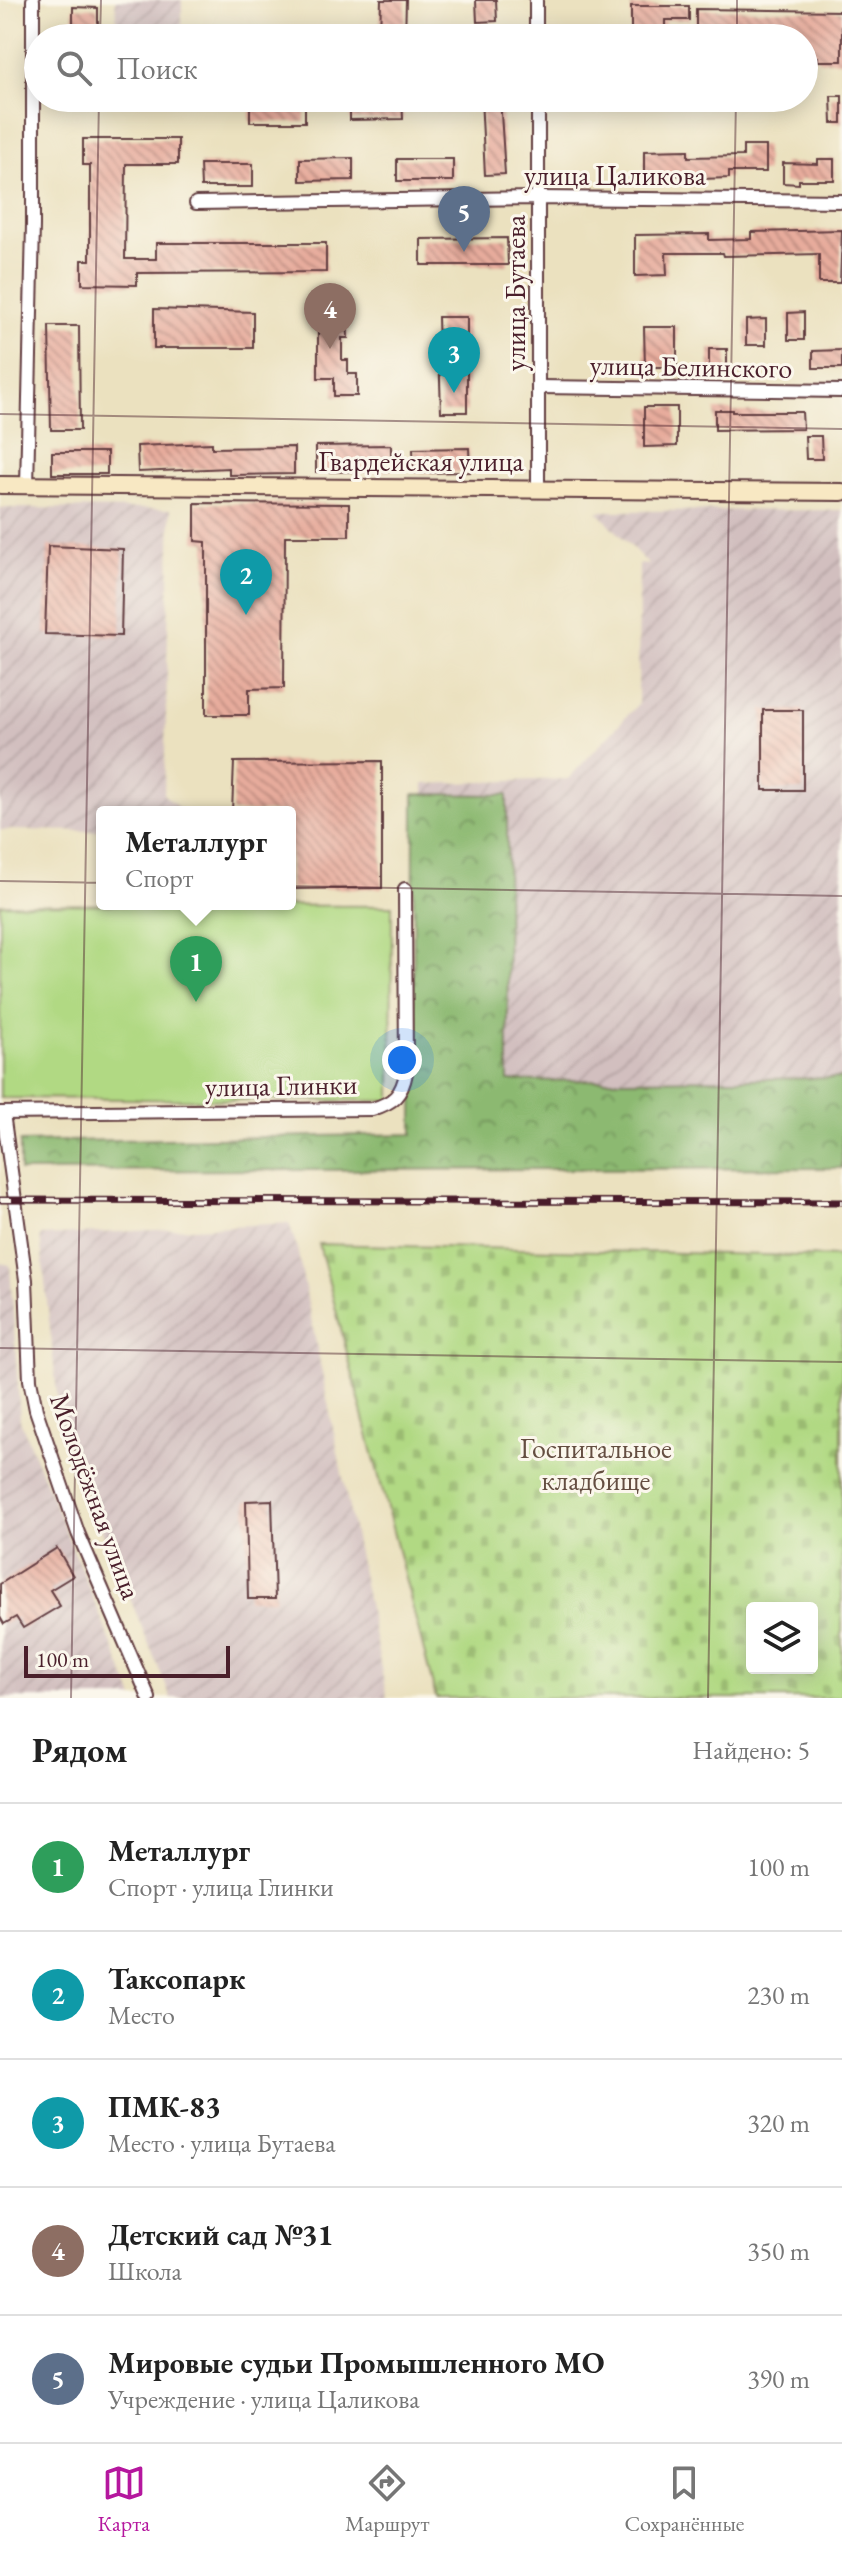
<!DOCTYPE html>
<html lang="ru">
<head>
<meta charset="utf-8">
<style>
  body { margin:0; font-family:"EB Garamond",serif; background:#f6f6f6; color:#222 }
  .controls { position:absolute; right:24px; bottom:24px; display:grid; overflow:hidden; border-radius:8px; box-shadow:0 4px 20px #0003 }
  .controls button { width:72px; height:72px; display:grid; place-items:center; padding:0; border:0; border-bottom:2px solid #e0e0e0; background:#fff; color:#222; font:40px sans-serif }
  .scale { position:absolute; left:24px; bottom:20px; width:206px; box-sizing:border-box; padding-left:8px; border:4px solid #4a1f2b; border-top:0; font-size:22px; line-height:28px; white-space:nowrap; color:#4a1f2b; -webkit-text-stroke:6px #fbf7ec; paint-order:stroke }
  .you { position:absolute; left:402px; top:1060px; width:28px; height:28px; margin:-20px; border:6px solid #fff; border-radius:50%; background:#1a73e8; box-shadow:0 0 0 12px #1a73e833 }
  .badge { display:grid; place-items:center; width:52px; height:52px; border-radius:50%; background:#b5179e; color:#fff; font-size:26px; font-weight:700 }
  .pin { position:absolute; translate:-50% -66px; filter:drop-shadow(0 2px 4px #0008) }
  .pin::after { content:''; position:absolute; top:42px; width:28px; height:24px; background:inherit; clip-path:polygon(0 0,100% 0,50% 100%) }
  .popup { position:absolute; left:96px; top:806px; width:200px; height:104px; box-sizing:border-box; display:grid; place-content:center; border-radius:8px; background:#fff; filter:drop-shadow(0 2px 6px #0005); font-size:26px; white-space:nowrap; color:#767676 }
  .popup b { font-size:30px; color:#222 }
  .popup::after { content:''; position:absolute; left:50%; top:100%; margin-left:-16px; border:16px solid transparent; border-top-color:#fff }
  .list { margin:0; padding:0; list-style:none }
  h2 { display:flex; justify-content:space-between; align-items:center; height:104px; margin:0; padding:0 32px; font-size:34px }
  h2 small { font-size:26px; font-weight:400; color:#767676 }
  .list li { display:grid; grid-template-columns:52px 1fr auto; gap:24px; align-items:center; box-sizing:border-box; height:128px; padding:0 32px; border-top:2px solid #e0e0e0 }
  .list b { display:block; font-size:30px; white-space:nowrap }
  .list p { margin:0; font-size:26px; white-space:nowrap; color:#767676 }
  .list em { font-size:26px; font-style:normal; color:#767676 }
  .icon { flex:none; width:44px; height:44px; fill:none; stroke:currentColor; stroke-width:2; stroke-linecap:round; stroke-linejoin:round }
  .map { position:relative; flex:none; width:842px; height:1698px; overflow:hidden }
  .search { position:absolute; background:#fff; box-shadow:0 4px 20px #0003; left:24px; right:24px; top:24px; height:88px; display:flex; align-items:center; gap:20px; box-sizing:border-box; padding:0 28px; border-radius:44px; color:#767676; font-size:30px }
  .sheet { height:744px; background:#fff }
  nav { display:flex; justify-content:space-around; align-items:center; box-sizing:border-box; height:112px; border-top:2px solid #e0e0e0; background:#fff; font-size:22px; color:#767676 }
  nav a { display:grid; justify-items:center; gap:4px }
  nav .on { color:#b5179e }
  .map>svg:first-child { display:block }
  .industrial { fill:url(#industrial-furrows) }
  .forest { fill:url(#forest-crowns); stroke:#6b6c4e; stroke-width:2 }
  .cemetery { fill:url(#cemetery-stones); stroke:#7e7c57; stroke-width:2; fill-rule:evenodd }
  .pitch { fill:#b1d983; stroke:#7e7c57; stroke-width:2 }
  .building { fill:url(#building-back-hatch) }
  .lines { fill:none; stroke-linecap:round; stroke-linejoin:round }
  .street-casing { stroke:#623c41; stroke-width:16 }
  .secondary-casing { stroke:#623c41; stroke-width:20 }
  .street { stroke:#fff; stroke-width:12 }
  .secondary { stroke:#f8e8c3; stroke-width:16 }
  .rail-casing { stroke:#4a1f2b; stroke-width:7 }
  .rail { stroke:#fbf7ec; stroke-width:4; stroke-dasharray:12; stroke-linecap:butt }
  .ticks { fill:none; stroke:#4a1f2b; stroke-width:2; stroke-opacity:0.45 }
  .labels { text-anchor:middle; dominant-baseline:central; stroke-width:6; stroke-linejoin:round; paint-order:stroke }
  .street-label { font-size:28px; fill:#4a1f2b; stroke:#fbf7ec }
  .park-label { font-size:28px; fill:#644e41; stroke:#fbf7ec }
</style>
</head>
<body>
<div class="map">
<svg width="842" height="1698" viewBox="0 0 842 1698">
  <defs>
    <pattern id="industrial-furrows" width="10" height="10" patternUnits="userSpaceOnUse" patternTransform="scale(2)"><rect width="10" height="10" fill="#d2bfbf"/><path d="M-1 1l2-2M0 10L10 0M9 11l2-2" fill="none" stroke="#b6a4a4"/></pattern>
    <pattern id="forest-crowns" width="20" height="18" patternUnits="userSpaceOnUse" patternTransform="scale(2)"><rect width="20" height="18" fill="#8cb971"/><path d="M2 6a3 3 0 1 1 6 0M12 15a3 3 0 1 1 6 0" fill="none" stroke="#74965d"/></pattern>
    <pattern id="cemetery-stones" width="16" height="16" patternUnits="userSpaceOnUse" patternTransform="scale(2)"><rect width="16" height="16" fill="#b1d983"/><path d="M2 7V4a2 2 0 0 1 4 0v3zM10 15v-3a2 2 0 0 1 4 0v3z" fill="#9aba71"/></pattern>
    <pattern id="building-back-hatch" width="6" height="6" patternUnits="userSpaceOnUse" patternTransform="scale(2)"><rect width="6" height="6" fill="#e7ac9c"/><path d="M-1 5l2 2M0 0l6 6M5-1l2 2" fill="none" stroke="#bd8b7f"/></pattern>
  </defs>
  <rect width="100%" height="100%" fill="#fbf7ec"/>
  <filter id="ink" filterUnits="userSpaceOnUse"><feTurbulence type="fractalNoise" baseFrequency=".0125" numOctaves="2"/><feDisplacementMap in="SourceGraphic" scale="16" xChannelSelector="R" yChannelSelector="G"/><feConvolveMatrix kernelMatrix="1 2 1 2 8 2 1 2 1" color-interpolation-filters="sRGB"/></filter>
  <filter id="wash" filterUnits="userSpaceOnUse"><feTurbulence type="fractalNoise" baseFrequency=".006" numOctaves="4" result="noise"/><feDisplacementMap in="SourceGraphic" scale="32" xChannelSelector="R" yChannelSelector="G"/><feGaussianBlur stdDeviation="1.8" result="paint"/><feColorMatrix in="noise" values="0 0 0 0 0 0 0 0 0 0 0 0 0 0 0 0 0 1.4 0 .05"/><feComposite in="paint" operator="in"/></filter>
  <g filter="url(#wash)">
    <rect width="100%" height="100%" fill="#ebe1bf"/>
    <g class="industrial">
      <polygon points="115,0 182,0 182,38 118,38"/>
      <polygon points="0,508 171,509 164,795 183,812 102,812 102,831 0,830"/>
      <polygon points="842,510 842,1117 423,1126 424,784 568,779 638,704 639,564 649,565 597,511"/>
      <polygon points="289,1223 297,1248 387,1698 171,1698 61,1431 40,1236"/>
      <polygon points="0,1263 10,1265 20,1420 134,1698 0,1698"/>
    </g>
    <polygon class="forest" points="414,794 507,795 508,1081 842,1078 842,1168 20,1171 20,1142 413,1134"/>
    <path class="cemetery" d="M 319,1244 L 842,1257 L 842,1698 L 436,1698 ZM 752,1608 L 812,1608 L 812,1668 L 752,1668 Z"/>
    <polygon class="pitch" points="0,904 392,906 391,1101 0,1098"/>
    <g id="blocks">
      <g class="building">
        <polygon points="381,0 406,0 405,38 380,38"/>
        <polygon points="476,0 496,0 497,21 477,22"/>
        <polygon points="631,6 689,6 689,20 665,20 665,38 631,38"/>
        <polygon points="73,7 98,8 98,38 73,38"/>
        <polygon points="696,9 842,11 842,61 818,61 818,57 804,57 804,38 793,38 793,33 696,32"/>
        <polygon points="831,96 842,96 842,123 832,123"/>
        <polygon points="402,98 403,119 350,120 350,99"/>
        <polygon points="481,98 500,98 505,174 485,175"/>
        <rect x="250" y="101" width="55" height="21"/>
        <polygon points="83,139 178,139 178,164 126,164 125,259 156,259 156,243 326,243 326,272 137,273 137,285 82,284 82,260 90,260 90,165 83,165"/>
        <polygon points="743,146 766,146 766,172 729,172 729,178 700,179 700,175 644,176 644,151 688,150 688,157 743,156"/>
        <polygon points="353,158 353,180 300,181 300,159"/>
        <rect x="397" y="159" width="56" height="22"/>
        <polygon points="818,159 834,159 834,180 799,180 799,184 783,183 783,163 818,164"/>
        <polygon points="200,164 253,164 253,187 201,187"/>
        <polygon points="842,230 840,283 819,283 819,254 724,256 723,253 666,253 667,275 635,276 635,235 709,234 709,240 751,239 751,232"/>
        <polygon points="507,238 508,265 421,265 421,239"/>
        <polygon points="154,309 253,312 253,348 154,348"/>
        <polygon points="804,312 804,340 788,340 788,313"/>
        <polygon points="438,317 467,317 467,412 441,412"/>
        <polygon points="766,319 766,345 746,345 746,320"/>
        <polygon points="318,320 347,320 348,338 342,338 342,360 348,360 348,374 357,374 357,396 334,396 334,378 318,378"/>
        <polygon points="49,326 79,326 80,430 51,430"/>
        <polygon points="644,327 677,327 677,367 645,367"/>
        <rect x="709" y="349" width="18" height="21"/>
        <polygon points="842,350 842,368 813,368 813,351"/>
        <polygon points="644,407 677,407 677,446 644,447"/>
        <polygon points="715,410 732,410 732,412 802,412 803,429 715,430"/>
        <polygon points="805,436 821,436 822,459 806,459"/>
        <polygon points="212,443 212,448 294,447 294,474 229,475 229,468 138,472 137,446"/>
        <polygon points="391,445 391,471 316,472 316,446"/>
        <polygon points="469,448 470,472 414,473 413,449"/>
        <rect x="52" y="452" width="55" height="22"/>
        <polygon points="195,503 349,504 349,536 285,536 284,688 249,689 249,715 206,715 206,542 195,541"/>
        <polygon points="48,546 123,549 121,636 45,634"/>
        <rect x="763" y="710" width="40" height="80"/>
        <polygon points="382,761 382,888 290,889 290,812 232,812 234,762"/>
        <polygon points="272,1500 275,1599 248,1599 246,1501"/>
        <polygon points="57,1548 73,1576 50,1590 60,1606 23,1628 16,1617 4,1624 0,1617 0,1584"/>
      </g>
    </g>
  </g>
  <g filter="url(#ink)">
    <use href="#blocks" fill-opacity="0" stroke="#623c41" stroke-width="2"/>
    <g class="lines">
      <g class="street-casing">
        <g id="street">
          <polyline points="536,0 536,38"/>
          <polyline points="538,98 538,488"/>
          <polyline points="196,203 539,198 842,201"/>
          <polyline points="539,387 842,391"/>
          <polyline points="27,486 33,225 33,0"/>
          <path d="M 0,1113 L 372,1109 C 393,1103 402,1095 406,1073 L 405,889"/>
          <polyline points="3,1113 26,1280 30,1380 36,1410 78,1533 149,1698"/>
        </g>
      </g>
      <g class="secondary-casing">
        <polyline id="secondary" points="0,485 842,492"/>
      </g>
      <use href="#street" class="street"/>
      <use href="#secondary" class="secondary"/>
      <g class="rail-casing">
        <polyline id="rail" points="0,1200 842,1202"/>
      </g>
      <use href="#rail" class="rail"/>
    </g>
  </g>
  <path class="ticks" d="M 100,38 L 101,0M 737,38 L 737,0M 0,414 L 842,429M 0,881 L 842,896M 0,1348 L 842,1362M 71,1698 L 99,98M 708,1698 L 736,98"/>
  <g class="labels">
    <g class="street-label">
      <text x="615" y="175">улица Цаликова</text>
      <text transform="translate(515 293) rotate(-90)">улица Бутаева</text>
      <text transform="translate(691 366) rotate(1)">улица Белинского</text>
      <text x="421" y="461">Гвардейская улица</text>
      <text transform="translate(281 1085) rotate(-1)">улица Глинки</text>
      <text transform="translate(96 1496) rotate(70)">Молодёжная улица</text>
    </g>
    <g class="park-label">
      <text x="596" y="1448">Госпитальное<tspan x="596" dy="32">кладбище</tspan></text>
    </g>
  </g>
</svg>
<div class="controls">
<button><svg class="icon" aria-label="layers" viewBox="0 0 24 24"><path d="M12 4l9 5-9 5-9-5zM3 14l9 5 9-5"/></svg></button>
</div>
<div class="scale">100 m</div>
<div class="you"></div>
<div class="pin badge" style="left:196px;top:1002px;background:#2e9e5b">1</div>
<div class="popup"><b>Металлург</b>Спорт</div>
<div class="pin badge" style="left:246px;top:615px;background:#0f9aa8">2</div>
<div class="pin badge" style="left:454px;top:393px;background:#0f9aa8">3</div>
<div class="pin badge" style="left:330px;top:349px;background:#8d6e63">4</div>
<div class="pin badge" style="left:464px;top:252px;background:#5c6f8a">5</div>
<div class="search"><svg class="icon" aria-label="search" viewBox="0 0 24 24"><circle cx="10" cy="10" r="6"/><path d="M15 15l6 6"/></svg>Поиск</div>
</div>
<section class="sheet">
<h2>Рядом<small>Найдено: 5</small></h2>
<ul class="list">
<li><span class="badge" style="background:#2e9e5b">1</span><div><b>Металлург</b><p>Спорт · улица Глинки</p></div><em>100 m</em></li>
<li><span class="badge" style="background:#0f9aa8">2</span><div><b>Таксопарк</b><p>Место</p></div><em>230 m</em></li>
<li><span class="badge" style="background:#0f9aa8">3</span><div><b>ПМК-83</b><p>Место · улица Бутаева</p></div><em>320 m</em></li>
<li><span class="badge" style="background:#8d6e63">4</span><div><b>Детский сад №31</b><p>Школа</p></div><em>350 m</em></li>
<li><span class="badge" style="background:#5c6f8a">5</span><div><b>Мировые судьи Промышленного МО</b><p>Учреждение · улица Цаликова</p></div><em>390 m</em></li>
</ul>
</section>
<nav>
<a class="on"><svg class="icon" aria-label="map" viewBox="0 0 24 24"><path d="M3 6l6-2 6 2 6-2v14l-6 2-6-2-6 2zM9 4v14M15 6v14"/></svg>Карта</a>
<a><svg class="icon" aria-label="directions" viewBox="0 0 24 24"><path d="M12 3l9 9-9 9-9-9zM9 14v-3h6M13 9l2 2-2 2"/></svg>Маршрут</a>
<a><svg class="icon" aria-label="saved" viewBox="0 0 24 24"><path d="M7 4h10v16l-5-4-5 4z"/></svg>Сохранённые</a>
</nav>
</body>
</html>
